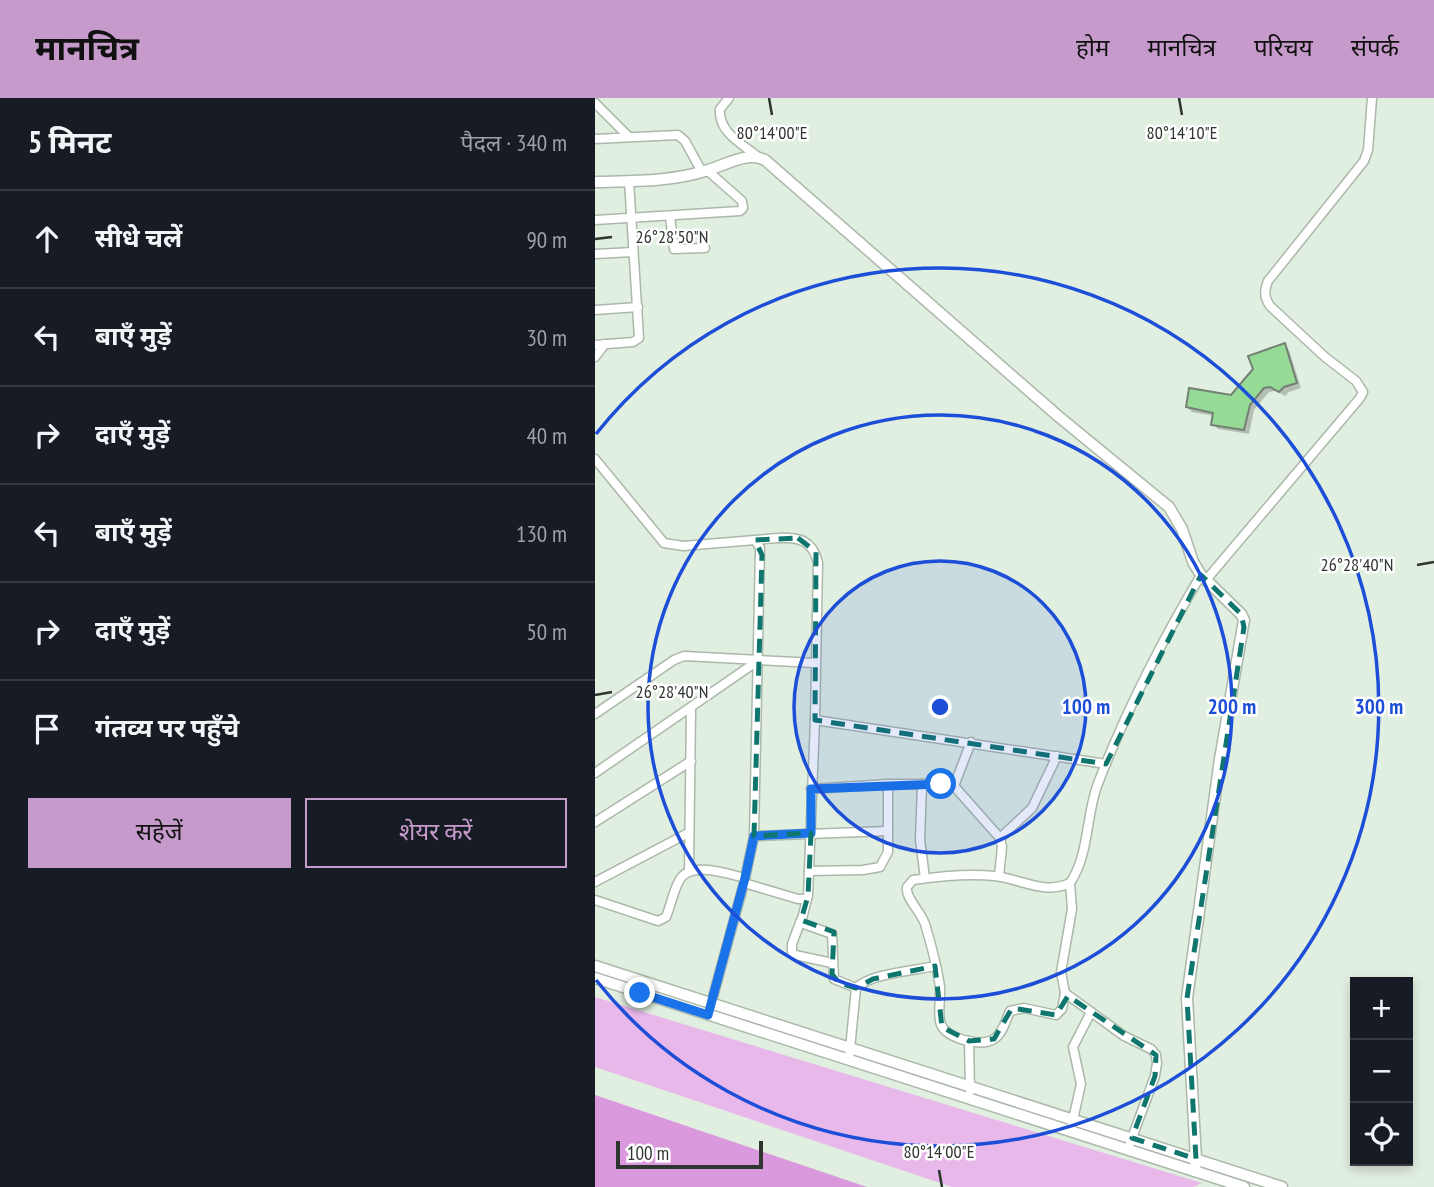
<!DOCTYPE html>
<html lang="hi">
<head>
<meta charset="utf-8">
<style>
  body { margin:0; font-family:"PT Sans Narrow","Noto Sans Devanagari",sans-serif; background:#20242c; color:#f1f3f6 }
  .controls { position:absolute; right:21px; bottom:21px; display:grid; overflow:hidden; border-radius:0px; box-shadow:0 4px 10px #0003 }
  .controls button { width:63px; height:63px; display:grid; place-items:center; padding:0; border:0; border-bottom:2px solid #363941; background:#171b24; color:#f1f3f6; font:35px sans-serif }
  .scale { position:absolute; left:21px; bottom:18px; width:147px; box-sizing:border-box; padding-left:7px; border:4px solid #2e342e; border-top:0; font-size:19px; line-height:24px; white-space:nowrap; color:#2e342e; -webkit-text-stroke:5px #fff; paint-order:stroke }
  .stop { position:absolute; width:21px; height:21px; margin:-16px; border:5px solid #1a73e8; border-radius:50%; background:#fff }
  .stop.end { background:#1a73e8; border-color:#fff; box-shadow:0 2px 7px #0008 }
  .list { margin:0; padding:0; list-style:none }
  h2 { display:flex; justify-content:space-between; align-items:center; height:91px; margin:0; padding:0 28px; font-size:30px }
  h2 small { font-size:23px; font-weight:400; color:#9ea1a6 }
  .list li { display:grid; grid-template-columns:46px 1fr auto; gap:21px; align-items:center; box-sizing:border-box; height:98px; padding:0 28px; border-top:2px solid #363941 }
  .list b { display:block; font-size:26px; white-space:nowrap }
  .list em { font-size:23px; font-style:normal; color:#9ea1a6 }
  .actions { display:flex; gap:14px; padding:21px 28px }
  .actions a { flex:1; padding:16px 0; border:2px solid #c69bcc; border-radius:0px; text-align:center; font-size:24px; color:#c69bcc }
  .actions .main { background:#c69bcc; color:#111 }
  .icon { flex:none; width:38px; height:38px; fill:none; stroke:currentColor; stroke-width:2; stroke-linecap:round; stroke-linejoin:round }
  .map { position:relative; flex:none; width:839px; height:1089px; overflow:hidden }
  header { display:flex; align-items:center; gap:42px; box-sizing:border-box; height:98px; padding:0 35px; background:#c69bcc; color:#111 }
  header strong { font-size:33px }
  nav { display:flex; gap:38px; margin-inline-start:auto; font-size:24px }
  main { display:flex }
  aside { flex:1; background:#171b24 }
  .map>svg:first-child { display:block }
  .green { fill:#e8b8ea }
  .water { fill:#da99dd }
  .shadow { fill:#0003 }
  .building { fill:#95da95; stroke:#738073; stroke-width:2 }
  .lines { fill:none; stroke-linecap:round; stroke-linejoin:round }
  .minor-casing { stroke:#abb8aa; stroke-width:11 }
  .tertiary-casing { stroke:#abb8aa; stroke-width:13 }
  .minor { stroke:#fff; stroke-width:8 }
  .tertiary { stroke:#fff; stroke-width:10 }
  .route { stroke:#1a73e8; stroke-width:9 }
  .marked { fill:none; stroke:#0f766e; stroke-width:5; stroke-dasharray:14 9; stroke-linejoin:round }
  .ticks { fill:none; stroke:#2e342e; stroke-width:2.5 }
  .ring { fill:none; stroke:#1d4ed8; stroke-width:3.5 }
  .ticks-label { font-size:18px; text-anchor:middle; fill:#2e342e; stroke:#fff; stroke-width:5; stroke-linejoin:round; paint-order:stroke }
  .centre { fill:#1d4ed8; stroke:#fff; stroke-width:3.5 }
  .ring-label { font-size:21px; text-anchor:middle; font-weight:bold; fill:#1d4ed8; stroke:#fff; stroke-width:5; stroke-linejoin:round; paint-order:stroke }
</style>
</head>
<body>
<header>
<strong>मानचित्र</strong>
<nav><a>होम</a><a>मानचित्र</a><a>परिचय</a><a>संपर्क</a></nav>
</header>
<main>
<aside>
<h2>5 मिनट<small>पैदल · 340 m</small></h2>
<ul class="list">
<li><svg class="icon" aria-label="ahead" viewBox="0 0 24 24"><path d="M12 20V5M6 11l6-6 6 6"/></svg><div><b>सीधे चलें</b></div><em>90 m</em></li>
<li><svg class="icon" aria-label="left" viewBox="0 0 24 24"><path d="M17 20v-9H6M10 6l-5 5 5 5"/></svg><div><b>बाएँ मुड़ें</b></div><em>30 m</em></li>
<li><svg class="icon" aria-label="right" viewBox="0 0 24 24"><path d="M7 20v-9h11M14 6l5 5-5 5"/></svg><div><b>दाएँ मुड़ें</b></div><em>40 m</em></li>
<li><svg class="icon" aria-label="left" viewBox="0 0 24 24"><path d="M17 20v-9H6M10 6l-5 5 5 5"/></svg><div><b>बाएँ मुड़ें</b></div><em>130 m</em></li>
<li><svg class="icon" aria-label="right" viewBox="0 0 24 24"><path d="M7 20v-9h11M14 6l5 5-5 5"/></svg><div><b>दाएँ मुड़ें</b></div><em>50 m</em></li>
<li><svg class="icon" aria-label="arrive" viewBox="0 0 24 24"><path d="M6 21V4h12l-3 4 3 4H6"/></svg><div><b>गंतव्य पर पहुँचे</b></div></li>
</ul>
<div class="actions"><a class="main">सहेजें</a><a>शेयर करें</a></div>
</aside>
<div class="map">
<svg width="839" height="1089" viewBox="0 0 839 1089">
  <rect width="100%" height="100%" fill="#e1efe0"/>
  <polygon class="green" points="0,899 607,1085 598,1089 357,1089 0,969"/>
  <polygon class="water" points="0,997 272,1089 0,1089"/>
  <polygon class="shadow" points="689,247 694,252 706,290 694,294 690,298 681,293 674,294 659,312 654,336 623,331 618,326 619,318 597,314 592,309 636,299"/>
  <polygon class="building" points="690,245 702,285 689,289 684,294 675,289 669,290 655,307 649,332 616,327 618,315 591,309 594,290 636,297 658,271 653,258"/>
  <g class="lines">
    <g class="minor-casing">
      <g id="minor">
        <path d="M 134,0 L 125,11 C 123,34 147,46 162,58"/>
        <polyline points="0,5 34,39"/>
        <polyline points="0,41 83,37 90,43 107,74"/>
        <polyline points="75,118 79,151 110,150"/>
        <polyline points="0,122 145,113 148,110 147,103 113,73"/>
        <polyline points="0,156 38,154"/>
        <polyline points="0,212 43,209"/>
        <polyline points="0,247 38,244 44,240 34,83"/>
        <polyline points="0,259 10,246"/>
        <polyline points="0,361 69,445 88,448 160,442 165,450 159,738 149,785 113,917"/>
        <path d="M 611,482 L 765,300 L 768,294 L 761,283 L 730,259 L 675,208 C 669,199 669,193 673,183 L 769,63 L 773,52 L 777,0"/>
        <polyline points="0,616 79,562 89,558 220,565"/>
        <polyline points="220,622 511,666"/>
        <polyline points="0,675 164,562"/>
        <polyline points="327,686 325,742 330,780"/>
        <polyline points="359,688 376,644"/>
        <polyline points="216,691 293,686 346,686 359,688 405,740 407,749 404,778"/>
        <polyline points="0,724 96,663"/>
        <polyline points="159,738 293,733"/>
        <polyline points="405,740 437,710 462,658"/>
        <polyline points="94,773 96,611"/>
        <polyline points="214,773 268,772 285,769 293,754 293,686"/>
        <polyline points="0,784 93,735"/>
        <path d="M 149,785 L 203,801 L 212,801 L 213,798 L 220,622 L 223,465 C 216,432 187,440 160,442"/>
        <polyline points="475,785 477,811 466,874 470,895 529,938 556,951 561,957 562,965 560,978 535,1045"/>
        <polyline points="212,801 206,825 237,836 239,881 261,890"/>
        <path d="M 0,802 L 63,823 L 71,819 C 76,807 78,794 84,783 C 94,762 133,776 150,780"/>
        <polyline points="206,822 197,846 197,854 200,857 237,865"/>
        <path d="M 470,895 L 467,911 L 461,917 L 429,910 L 415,913 C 411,922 408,935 399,941 C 386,949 353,941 346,927 C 342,916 346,901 345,889 C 342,868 336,846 330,826 C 325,812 310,800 312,789 L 318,782 C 345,778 373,775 400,778 C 426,781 449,797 475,785 C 494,757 491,719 502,688 C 530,615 566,544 606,477"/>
        <polyline points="374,943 375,993"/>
        <path d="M 254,961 L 261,890 C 277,875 318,873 340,868"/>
        <polyline points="477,1026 486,986 478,949 496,914"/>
      </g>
    </g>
    <g class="tertiary-casing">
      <g id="tertiary">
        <path d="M 0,84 C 37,83 77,84 113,72 C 131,67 152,53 170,62 L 463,318 L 574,409 L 587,431 L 598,464 L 606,477 L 646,516 L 649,522 L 625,661 L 592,900 L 601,1061 L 600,1073"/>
        <polyline points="0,868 687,1089"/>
        <polyline points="0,880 649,1089"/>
      </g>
    </g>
    <use href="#minor" class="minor"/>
    <use href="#tertiary" class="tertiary"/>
  </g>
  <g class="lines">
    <polyline class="route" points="45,895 113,917 150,780 159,738 216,735 216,691 346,686"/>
  </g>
  <path class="marked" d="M 203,440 L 221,454 L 220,622 L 511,666 L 606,477 L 646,516 L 649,529 L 592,900 L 601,1061 L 537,1040 L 560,978 L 561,957 L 473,898 L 461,917 L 417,910 L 399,941 L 374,943 L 347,929 L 340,868 L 278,881 L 261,890 L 244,885 L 237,876 L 239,834 L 206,822 L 213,798 L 216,735 L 159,738 L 167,457 L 160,442 Z"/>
  <path class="ticks" d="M 174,0 L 177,17M 584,0 L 587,17M 0,141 L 17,139M 822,467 L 839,464M 0,597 L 17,594M 344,1072 L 347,1089"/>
  <circle cx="345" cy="609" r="146" fill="#1d4ed8" fill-opacity=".12"/>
  <g class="ring">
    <circle cx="345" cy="609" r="146"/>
    <circle cx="345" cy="609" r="292"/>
    <path d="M1 336A439 439 0 1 1 1 882"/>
  </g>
  <g class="ticks-label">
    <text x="177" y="41">80°14'00"E</text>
    <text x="587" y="41">80°14'10"E</text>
    <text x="77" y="145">26°28'50"N</text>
    <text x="762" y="473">26°28'40"N</text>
    <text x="77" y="600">26°28'40"N</text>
    <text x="344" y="1060">80°14'00"E</text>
  </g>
  <circle cx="345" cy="609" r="10" class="centre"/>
  <g class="ring-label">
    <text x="491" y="616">100 m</text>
    <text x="637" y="616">200 m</text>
    <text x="784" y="616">300 m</text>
  </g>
</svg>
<div class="controls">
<button>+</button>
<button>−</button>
<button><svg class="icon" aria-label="locate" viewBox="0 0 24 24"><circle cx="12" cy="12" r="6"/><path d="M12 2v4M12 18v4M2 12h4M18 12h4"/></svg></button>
</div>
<div class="scale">100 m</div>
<div class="stop" style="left:346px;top:686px"></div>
<div class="stop end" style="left:45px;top:895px"></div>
</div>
</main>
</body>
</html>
